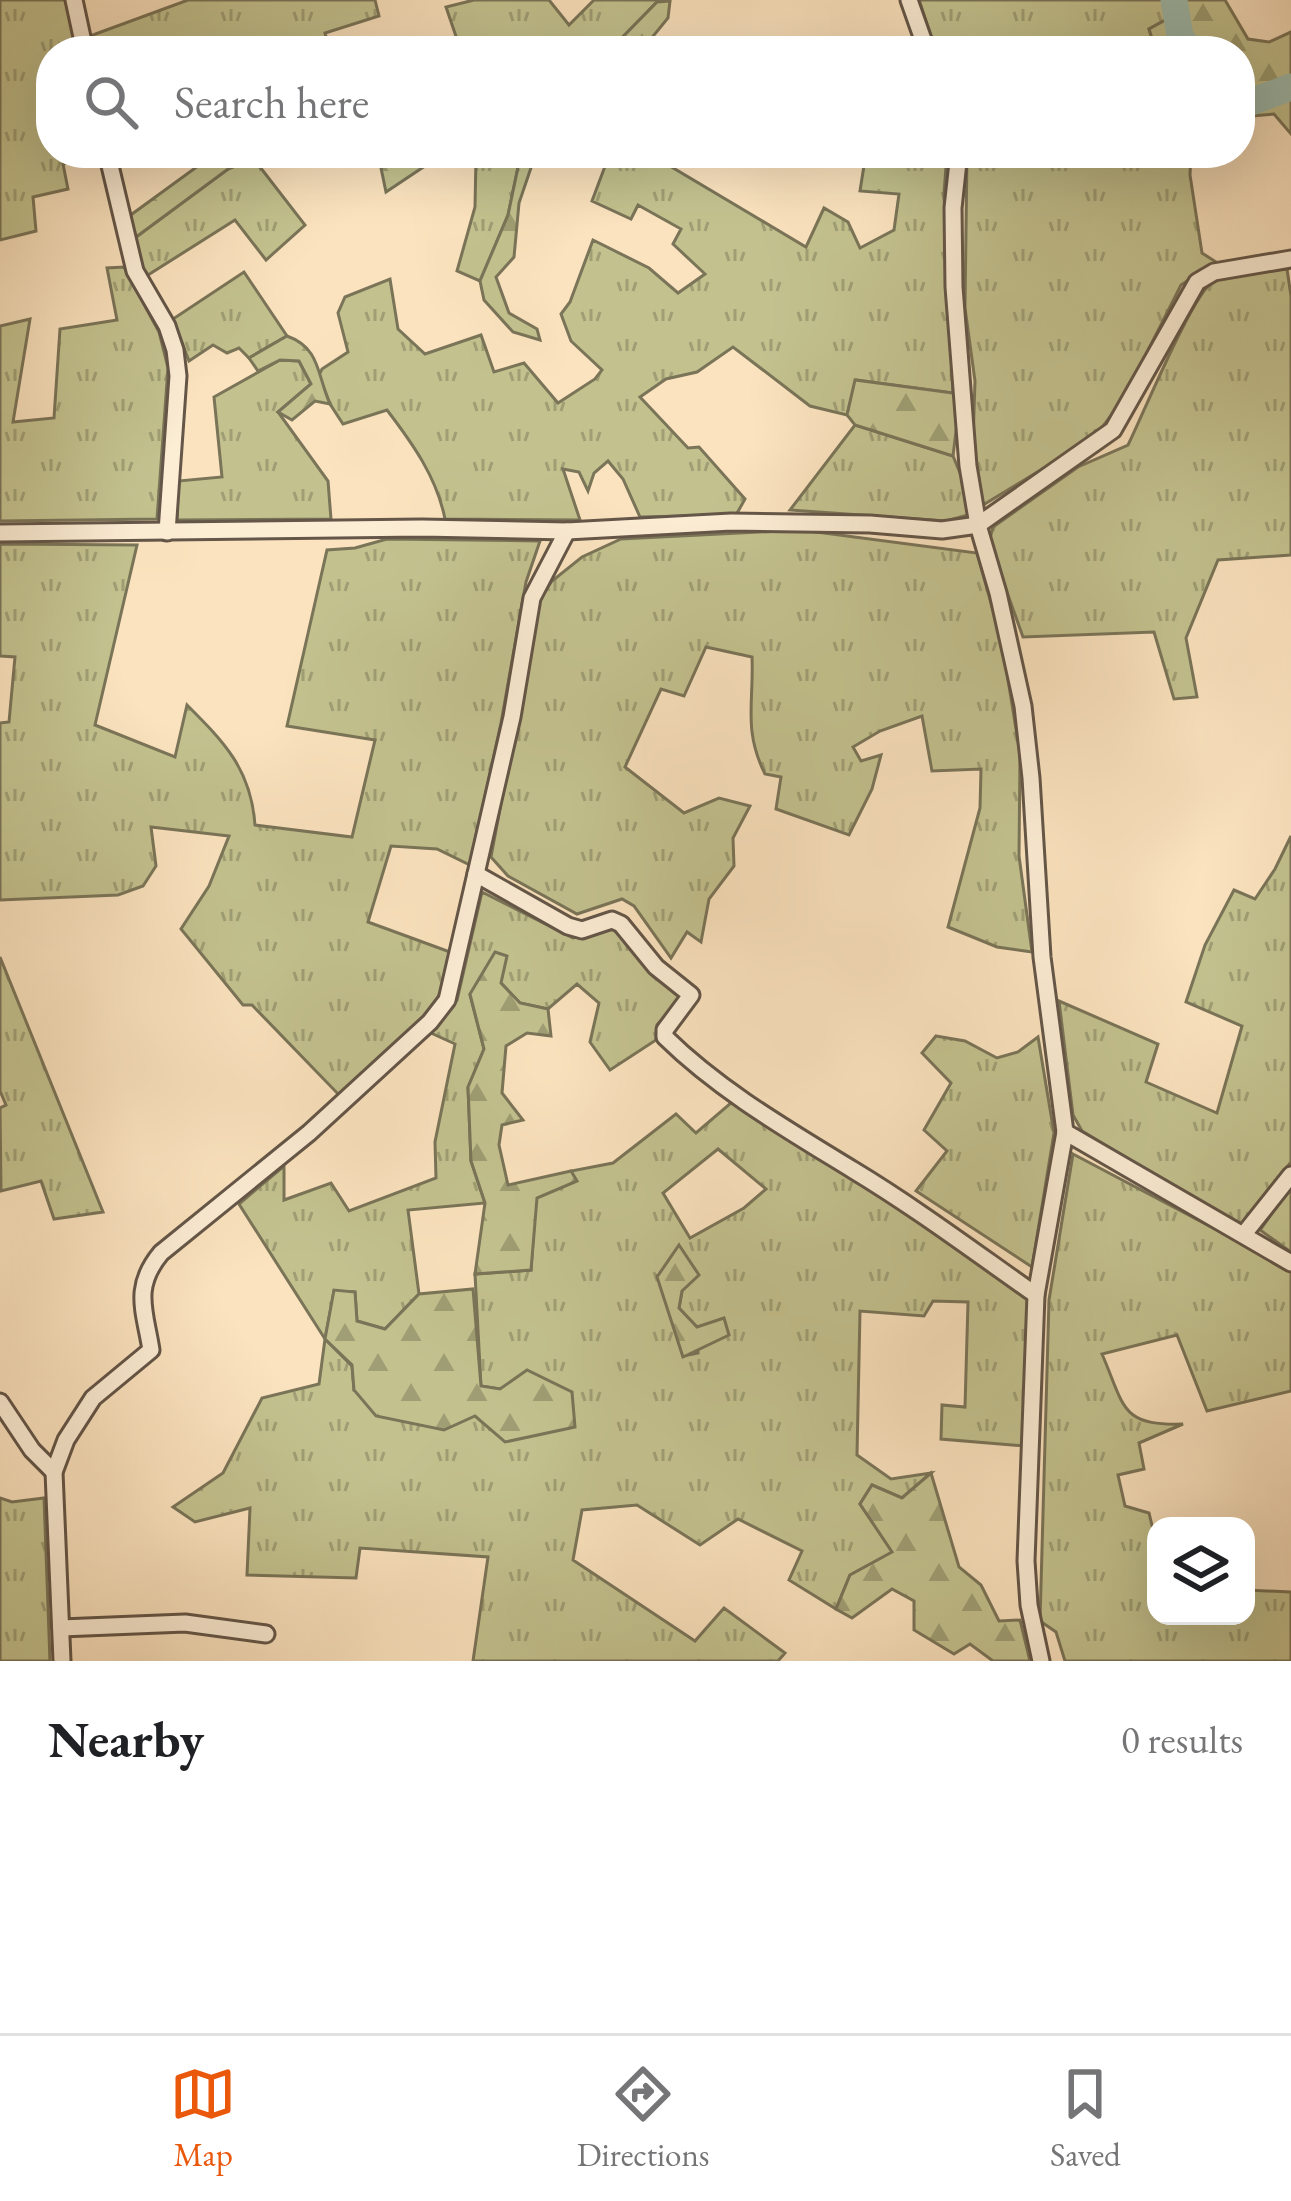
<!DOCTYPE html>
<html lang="en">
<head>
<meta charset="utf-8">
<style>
  body { margin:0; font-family:"EB Garamond",serif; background:#f2f2f2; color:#202124 }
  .controls { position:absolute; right:36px; bottom:36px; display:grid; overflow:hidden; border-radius:24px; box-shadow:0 12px 48px #0002 }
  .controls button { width:108px; height:108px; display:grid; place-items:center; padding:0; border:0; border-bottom:3px solid #e0e0e0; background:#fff; color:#202124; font:60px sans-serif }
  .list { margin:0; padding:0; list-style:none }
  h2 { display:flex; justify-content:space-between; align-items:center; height:156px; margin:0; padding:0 48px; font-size:51px }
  h2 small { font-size:39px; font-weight:400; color:#757577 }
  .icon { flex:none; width:66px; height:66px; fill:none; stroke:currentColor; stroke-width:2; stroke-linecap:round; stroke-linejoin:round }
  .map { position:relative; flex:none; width:1291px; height:1661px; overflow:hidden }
  .search { position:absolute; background:#fff; box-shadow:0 12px 48px #0002; left:36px; right:36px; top:36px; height:132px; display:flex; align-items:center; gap:30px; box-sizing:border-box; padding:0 42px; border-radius:48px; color:#757577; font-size:45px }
  .sheet { height:372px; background:#fff }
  nav { display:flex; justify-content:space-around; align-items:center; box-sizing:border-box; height:168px; border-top:3px solid #e0e0e0; background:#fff; font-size:33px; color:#757577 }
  nav a { display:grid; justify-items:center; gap:6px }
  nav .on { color:#ea580c }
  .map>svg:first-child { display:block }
  .grass { fill:url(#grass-tufts); stroke:#7a7458; stroke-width:3; fill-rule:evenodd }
  .forest { fill:url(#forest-firs); stroke:#7a7458; stroke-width:3 }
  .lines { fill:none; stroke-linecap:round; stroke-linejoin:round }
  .river { stroke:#9fbeb1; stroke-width:27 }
  .minor-casing { stroke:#645648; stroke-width:21 }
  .minor { stroke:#fcedd5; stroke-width:15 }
</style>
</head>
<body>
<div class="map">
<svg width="1291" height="1661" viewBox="0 0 1291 1661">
  <defs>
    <pattern id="grass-tufts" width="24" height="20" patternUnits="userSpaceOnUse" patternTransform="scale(3)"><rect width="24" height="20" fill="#c3c28f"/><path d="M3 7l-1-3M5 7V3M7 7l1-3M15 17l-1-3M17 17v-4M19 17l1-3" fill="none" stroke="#9f9e74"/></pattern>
    <pattern id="forest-firs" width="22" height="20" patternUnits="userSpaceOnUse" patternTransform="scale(3)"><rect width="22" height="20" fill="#c3c28f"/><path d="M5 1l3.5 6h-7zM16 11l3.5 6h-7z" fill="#9f9e74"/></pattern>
  </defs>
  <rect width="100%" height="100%" fill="#fbe3bf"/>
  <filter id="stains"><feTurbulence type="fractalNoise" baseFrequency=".00167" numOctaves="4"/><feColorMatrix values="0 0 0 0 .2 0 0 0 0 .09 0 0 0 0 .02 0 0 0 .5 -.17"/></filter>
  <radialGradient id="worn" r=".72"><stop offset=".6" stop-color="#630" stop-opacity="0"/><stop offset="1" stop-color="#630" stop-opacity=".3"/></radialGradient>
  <g class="grass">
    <polygon points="0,0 67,0 78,51 51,51 51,153 100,155 63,164 68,189 33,197 36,231 0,240"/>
    <polygon points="188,0 375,0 379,16 325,33 330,51 93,51 90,36"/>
    <polygon points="474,0 549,0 569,25 594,0 671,0 657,2 609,51 461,51 446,7"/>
    <polygon points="919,0 1167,0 1167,19 1149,29 1156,51 936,51"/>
    <polygon points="490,153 521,153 508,215 480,281 457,271 475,207 476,157"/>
    <path d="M 610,153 L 648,153 L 806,247 L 824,208 L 848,222 L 860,248 L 894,230 L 899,194 L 860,191 L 866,153 L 947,153 L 944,194 L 953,393 L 856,380 L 847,415 L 810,406 L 733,347 L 697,372 L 666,379 L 640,397 L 688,448 L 699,447 L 745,499 L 736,515 L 640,517 L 623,479 L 608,461 L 594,473 L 588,491 L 579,472 L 563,469 L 580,520 L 445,519 C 437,478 413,444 387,410 L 343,424 L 330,404 L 319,375 L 322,369 L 348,352 L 338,313 L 345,297 L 390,279 L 398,329 L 425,354 L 481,335 L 494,372 L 524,363 L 558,403 L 595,379 L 602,370 L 571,341 L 561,314 L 570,302 L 593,240 L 649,268 L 678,293 L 705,274 L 673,244 L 681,229 L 638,205 L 631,219 L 592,201 Z"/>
    <polygon points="967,153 1191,153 1190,175 1202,253 1216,262 1181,285 1124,398 1095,437 983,505 973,442 975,381 965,308"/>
    <polygon points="253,158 305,225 266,260 235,220 148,275 139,263 132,240 228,169"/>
    <polygon points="124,267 159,332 168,368 157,519 0,521 0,326 30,319 13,422 54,418 60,329 117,320 107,268"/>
    <path d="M 1287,269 L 1291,296 L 1291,555 L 1218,560 L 1186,638 L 1197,697 L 1174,699 L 1154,632 L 1023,637 L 989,542 L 993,527 L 1078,467 L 1128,445 C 1143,415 1193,292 1214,281 C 1233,270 1265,271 1287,269 Z"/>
    <polygon points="244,272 287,336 249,358 239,348 227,353 213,345 189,361 173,319"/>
    <polygon points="280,360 299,361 311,384 278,412 328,481 331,519 177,520 178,481 222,477 214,397"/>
    <polygon points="855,425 953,456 963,480 968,515 946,521 790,510"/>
    <path d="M 801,530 L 977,553 L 1002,642 L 1020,754 L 1019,856 L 1032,952 L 997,947 L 948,927 L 980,808 L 981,769 L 932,771 L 922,716 L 880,731 L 853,747 L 861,761 L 881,755 L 872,789 L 849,835 L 776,809 L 781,777 L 765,774 C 743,730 754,702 752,657 L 706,647 L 684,696 L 661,689 L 625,767 L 684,813 L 719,798 L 750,806 L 733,838 L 734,866 L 709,899 L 701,942 L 687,932 L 671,958 L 634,906 L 622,899 L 577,914 L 508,876 L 491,857 L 539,600 L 552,581 L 582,557 L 621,539 Z"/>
    <path d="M 387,539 L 540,541 L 526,582 L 501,723 L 470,865 L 437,849 L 391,846 L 368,922 L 450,952 L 441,991 L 431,1012 L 341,1097 L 252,1005 L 243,1005 L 181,929 L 209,886 L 229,836 L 151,827 L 156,866 L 143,886 L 118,895 L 0,900 L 0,723 L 9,722 L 15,657 L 0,656 L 0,544 L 137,545 L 95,725 L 175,757 L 187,705 C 224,742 251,769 255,825 L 352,837 L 375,740 L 287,726 L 327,550 L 355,548 Z"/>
    <polygon points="1291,836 1291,1162 1240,1226 1082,1131 1073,1115 1059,1001 1158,1044 1146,1082 1217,1113 1242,1026 1186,1002 1205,945 1234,890 1255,899 1275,869"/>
    <path d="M 482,892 L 573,938 L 614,929 L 654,977 L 684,996 L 657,1025 L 656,1040 L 610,1070 L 590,1042 L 599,1003 L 577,984 L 548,1009 L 520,1003 L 501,983 L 470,995 L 484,1049 L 468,1088 L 471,1161 L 485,1203 L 408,1210 L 419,1294 L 385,1329 L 357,1321 L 355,1292 L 334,1291 L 325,1339 L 352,1366 L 354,1390 L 500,1389 L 481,1386 L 475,1274 L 531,1270 L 536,1197 L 576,1181 L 571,1171 L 613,1163 L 676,1114 L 696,1133 L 732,1102 L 849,1174 L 1032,1298 L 1024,1446 L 941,1439 L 942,1405 L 965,1407 L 968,1302 L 933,1301 L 924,1316 L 860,1311 L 857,1455 L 891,1479 L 931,1473 L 902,1498 L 872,1485 L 860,1504 L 893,1552 L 850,1575 L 836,1609 L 789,1580 L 802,1551 L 738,1519 L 700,1545 L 637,1505 L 582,1510 L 573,1560 L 695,1641 L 724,1608 L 785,1653 L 778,1661 L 473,1661 L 488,1557 L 360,1548 L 356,1578 L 247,1575 L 250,1508 L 195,1522 L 173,1507 L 223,1473 L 262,1398 L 319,1384 L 325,1339 L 239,1204 L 284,1166 L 284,1200 L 331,1183 L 349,1211 L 436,1178 L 435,1142 L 455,1044 L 431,1033 L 457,1000 ZM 718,1149 L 766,1189 L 744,1208 L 690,1238 L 663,1193 ZM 658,1277 L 682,1291 L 679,1308 L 697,1327 L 698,1353 L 683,1356 Z"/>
    <polygon points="0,957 103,1212 54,1219 41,1181 1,1191 0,1108 6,1105 0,1091"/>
    <polygon points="936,1036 965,1041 997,1058 1018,1052 1038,1037 1054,1133 1032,1267 916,1191 947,1151 924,1130 951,1083 922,1053"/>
    <path d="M 1073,1154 L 1291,1269 L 1291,1391 L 1207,1411 L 1177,1335 L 1102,1354 C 1125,1407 1120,1426 1183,1424 L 1139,1443 L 1144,1469 L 1118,1475 L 1125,1506 L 1149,1513 L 1156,1542 L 1156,1616 L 1246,1616 L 1246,1590 L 1291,1592 L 1291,1661 L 1065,1661 L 1056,1632 L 1040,1621 L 1049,1300 Z"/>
    <polygon points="1291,1187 1291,1252 1260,1230"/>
    <polygon points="0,1498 12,1502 44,1498 50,1661 0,1661"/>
  </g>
  <g class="forest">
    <polygon points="1167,0 1225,0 1248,39 1269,42 1291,32 1291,134 1274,114 1240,117 1240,51 1156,51 1149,29 1167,19"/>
    <polygon points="670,1 668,18 641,51 609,51 657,2"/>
    <polygon points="222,153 266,153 228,169 132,240 128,217 202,163"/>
    <polygon points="403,153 490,153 431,162 386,192 381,168"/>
    <polygon points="521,153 536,153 519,203 514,257 496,277 509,313 537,329 540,340 513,332 484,300 480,281 508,215"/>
    <path d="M 287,336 C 321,348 317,376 330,404 L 315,401 L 292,420 L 278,412 L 311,384 L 299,361 L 280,360 L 258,371 L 249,358 Z"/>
    <polygon points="855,380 953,393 958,415 953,456 855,425 847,415"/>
    <polygon points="495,952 507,956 501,983 520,1003 548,1009 551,1036 527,1033 506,1046 502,1093 523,1120 502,1125 499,1145 508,1185 571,1171 577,1181 537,1198 531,1270 475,1274 485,1203 471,1161 468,1087 484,1049 470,994"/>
    <polygon points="679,1245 699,1275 682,1291 679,1308 697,1327 724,1318 729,1335 683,1357 657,1277"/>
    <polygon points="473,1289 481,1386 500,1389 527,1370 572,1392 575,1427 505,1442 475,1416 444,1430 376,1416 354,1390 352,1365 325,1339 334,1290 355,1292 357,1321 385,1329 419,1294"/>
    <polygon points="931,1473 959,1567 981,1585 999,1621 1020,1620 1030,1661 993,1661 970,1644 954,1654 914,1630 914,1601 892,1589 852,1618 836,1609 850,1575 892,1552 860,1504 872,1485 902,1498"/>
  </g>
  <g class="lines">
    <g class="river">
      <polyline points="1174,0 1180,36 1190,51"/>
      <polyline points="1240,106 1291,87"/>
    </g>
    <g class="minor-casing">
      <g id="minor">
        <polyline points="74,0 85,51"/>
        <polyline points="909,0 927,51"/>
        <polyline points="107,153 135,271 167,326 175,350 178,376 167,532"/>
        <polyline points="959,153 953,208 954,287 968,466 978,525 998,593 1023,706 1031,778 1042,957 1065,1132 1291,1263"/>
        <polyline points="0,533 422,528 567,531 731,522 870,524 942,530 978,525 1113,430 1197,282 1214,272 1291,259"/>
        <path d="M 476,874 L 568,926 L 582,930 L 612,920 L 621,924 L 656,967 L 691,995 L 665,1030 L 665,1037 C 720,1091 788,1130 853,1170 C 916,1208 976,1253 1036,1295"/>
        <polyline points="1244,1234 1291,1175"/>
        <polyline points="0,1402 32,1450 54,1472"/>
        <polyline points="61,1628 185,1623 266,1634"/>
        <path d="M 62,1661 L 54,1472 L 66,1440 L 93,1398 L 151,1350 C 145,1311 132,1288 161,1253 L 309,1133 L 430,1022 L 447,1000 L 512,717 L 532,598 L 567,531"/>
        <polyline points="1041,1661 1029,1605 1026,1561 1036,1295 1065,1132"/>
      </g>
    </g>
    <use href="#minor" class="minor"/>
  </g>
  <rect width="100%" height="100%" filter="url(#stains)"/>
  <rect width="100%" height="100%" fill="url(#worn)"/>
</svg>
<div class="controls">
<button><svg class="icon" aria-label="layers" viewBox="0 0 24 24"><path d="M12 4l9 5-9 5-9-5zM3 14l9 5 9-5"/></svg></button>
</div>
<div class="search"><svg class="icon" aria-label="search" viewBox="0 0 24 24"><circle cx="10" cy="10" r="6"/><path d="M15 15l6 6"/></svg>Search here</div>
</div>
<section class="sheet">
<h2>Nearby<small>0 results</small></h2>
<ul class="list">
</ul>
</section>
<nav>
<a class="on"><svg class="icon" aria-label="map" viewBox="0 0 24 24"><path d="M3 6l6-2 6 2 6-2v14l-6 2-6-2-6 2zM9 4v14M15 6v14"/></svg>Map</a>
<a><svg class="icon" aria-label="directions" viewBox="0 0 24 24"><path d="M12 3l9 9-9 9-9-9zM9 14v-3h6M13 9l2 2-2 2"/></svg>Directions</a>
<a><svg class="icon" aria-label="saved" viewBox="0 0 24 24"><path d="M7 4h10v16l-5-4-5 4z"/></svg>Saved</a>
</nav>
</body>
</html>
